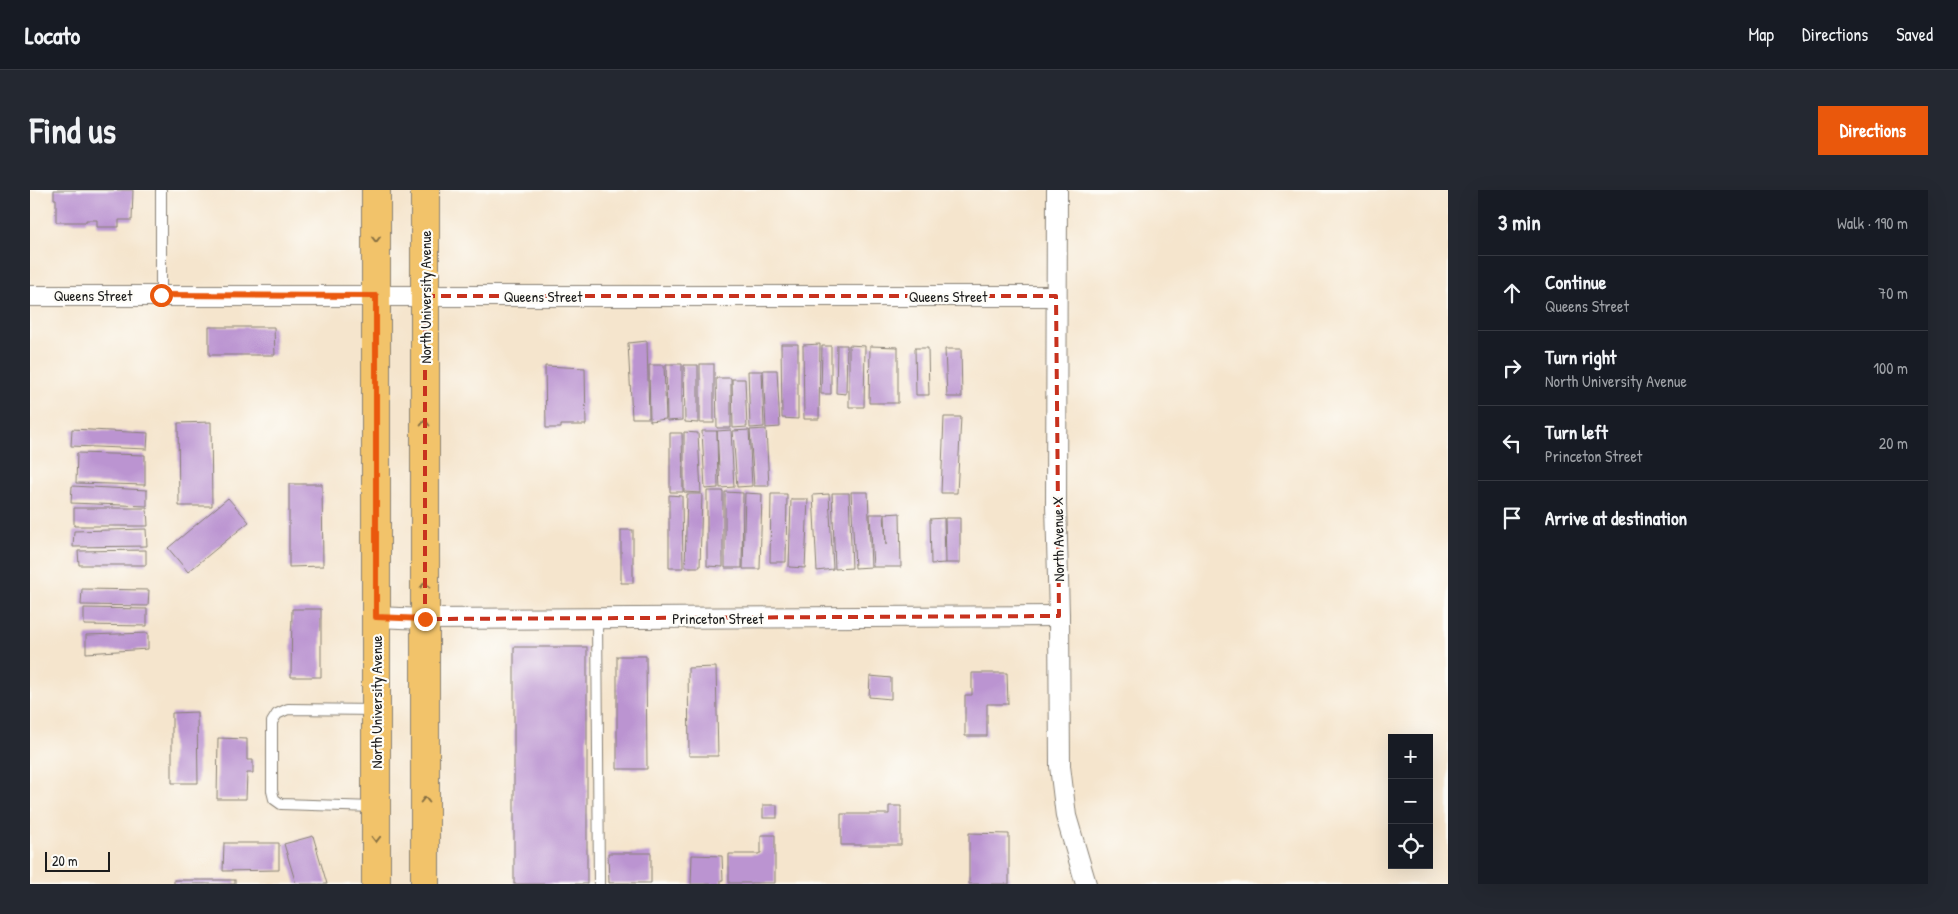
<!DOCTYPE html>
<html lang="en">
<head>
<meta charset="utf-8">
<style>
  body { margin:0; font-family:"Patrick Hand",sans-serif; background:#242831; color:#f1f3f6 }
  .controls { position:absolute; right:15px; bottom:15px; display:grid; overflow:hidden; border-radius:0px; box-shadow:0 5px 20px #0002 }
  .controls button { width:45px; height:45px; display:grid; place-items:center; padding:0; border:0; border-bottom:1px solid #363941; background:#171b24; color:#f1f3f6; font:25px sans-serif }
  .scale { position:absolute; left:15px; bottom:12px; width:65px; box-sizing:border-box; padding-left:5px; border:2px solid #1c1c1c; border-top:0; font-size:14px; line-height:18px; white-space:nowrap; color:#1c1c1c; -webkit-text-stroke:4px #fdfcf7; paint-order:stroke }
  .stop { position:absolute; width:15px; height:15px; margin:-11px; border:4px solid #ea580c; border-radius:50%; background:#fff }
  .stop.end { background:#ea580c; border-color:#fff; box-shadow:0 1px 5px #0008 }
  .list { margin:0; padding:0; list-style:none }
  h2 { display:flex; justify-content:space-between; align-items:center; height:65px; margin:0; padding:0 20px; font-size:21px }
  h2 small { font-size:16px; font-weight:400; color:#9ea1a6 }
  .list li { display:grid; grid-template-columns:32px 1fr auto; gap:15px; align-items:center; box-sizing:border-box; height:75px; padding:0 20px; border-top:1px solid #363941 }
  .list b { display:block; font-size:19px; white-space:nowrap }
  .list p { margin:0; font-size:16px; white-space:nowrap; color:#9ea1a6 }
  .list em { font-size:16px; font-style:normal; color:#9ea1a6 }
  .icon { flex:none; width:28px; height:28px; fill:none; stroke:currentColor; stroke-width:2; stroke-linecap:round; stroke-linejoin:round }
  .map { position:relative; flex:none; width:1418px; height:694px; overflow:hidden; border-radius:0px }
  header { display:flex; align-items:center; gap:30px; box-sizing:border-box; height:70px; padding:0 25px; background:#171b24; border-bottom:1px solid #363941 }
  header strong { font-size:24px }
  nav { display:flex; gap:28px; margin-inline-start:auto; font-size:18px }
  .intro { display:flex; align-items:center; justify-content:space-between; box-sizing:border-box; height:120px; padding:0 30px }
  h1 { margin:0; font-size:35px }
  .button { padding:12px 22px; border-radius:0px; background:#ea580c; color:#fff; font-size:18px; font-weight:700 }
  main { display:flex; gap:30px; padding:0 30px }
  aside { flex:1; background:#171b24; border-radius:0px; box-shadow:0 5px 20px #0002 }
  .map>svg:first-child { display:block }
  .building { fill:#bb94d1 }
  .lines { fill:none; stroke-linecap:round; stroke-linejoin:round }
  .lane-casing { stroke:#888074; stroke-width:12 }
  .street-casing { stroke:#888074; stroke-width:22 }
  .primary-casing { stroke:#888074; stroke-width:30 }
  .lane { stroke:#fff; stroke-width:10 }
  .street { stroke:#fff; stroke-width:20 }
  .primary { stroke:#f2c36a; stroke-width:28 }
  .oneway { stroke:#877043 }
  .route { stroke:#ea580c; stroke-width:6 }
  .marked { fill:none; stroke:#c8321e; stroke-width:4; stroke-dasharray:10 6; stroke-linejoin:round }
  .labels { text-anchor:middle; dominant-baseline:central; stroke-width:4.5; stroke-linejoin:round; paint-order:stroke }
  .street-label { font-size:15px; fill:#1c1c1c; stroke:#fdfcf7 }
</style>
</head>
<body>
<header>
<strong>Locato</strong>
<nav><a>Map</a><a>Directions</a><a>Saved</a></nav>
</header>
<div class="intro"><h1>Find us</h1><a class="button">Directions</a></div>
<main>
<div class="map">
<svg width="1418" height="694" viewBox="0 0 1418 694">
  <rect width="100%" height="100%" fill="#fdfcf7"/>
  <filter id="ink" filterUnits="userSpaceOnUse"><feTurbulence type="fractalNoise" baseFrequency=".02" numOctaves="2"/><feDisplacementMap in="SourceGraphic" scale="10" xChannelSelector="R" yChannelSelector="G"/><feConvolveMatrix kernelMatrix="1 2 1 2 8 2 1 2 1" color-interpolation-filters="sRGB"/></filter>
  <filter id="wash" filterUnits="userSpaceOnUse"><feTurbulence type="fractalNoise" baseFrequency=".0096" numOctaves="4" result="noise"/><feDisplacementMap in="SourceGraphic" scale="20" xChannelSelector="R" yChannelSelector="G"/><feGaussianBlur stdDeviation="1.12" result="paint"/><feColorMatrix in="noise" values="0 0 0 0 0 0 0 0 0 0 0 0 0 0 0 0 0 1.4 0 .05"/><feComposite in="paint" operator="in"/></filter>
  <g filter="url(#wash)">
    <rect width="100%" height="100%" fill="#f5e5cd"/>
    <g id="blocks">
      <g class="building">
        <polygon points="24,0 103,0 102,30 89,30 89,37 67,37 67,30 56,30 56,32 26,32 26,9 24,9"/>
        <polygon points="179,137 244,137 245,165 179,165"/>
        <polygon points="617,151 619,228 602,228 598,153"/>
        <polygon points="751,154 768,154 768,229 752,228"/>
        <polygon points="790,154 789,229 774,229 773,155"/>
        <polygon points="807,155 817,155 816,204 806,203"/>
        <polygon points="819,155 835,156 834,217 819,217"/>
        <polygon points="792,156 801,156 801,204 791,204"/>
        <polygon points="840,156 868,157 868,213 839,213"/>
        <polygon points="885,158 898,158 899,205 886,205"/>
        <polygon points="915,159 931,159 932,207 917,207"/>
        <polygon points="636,174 652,174 652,230 637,231"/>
        <rect x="670" y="174" width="14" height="59"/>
        <polygon points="619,175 634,175 636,229 620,231"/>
        <polygon points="654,175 668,175 668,233 655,232"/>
        <polygon points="515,176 555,178 556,235 531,235 531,238 516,238"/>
        <polygon points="733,180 747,180 750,237 736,238"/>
        <polygon points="718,181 732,181 734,237 720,238"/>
        <polygon points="686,188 701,188 701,238 687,238"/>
        <polygon points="702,189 715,189 717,237 703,238"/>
        <polygon points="914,227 931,227 927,303 911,303"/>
        <polygon points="181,232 182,316 149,316 148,233"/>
        <polygon points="42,239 118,243 117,259 41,256"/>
        <polygon points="736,239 739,296 724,296 720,240"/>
        <polygon points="701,240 704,297 690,298 687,241"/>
        <polygon points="719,240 722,296 707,297 703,241"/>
        <polygon points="672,241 687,241 688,298 675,299"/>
        <polygon points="654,242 668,243 671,303 654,302"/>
        <polygon points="640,243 652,243 653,302 640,302"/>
        <polygon points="47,263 115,265 115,295 46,293"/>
        <polygon points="259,294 292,294 293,376 259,377"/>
        <polygon points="42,296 117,300 117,316 41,313"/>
        <polygon points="677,301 693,301 693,377 677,376"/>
        <polygon points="695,302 713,303 712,378 695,378"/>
        <polygon points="821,302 838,302 841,377 825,378"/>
        <polygon points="715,303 732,304 730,379 713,379"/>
        <polygon points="802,303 819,303 822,378 805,379"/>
        <polygon points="657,304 672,304 670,377 655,377"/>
        <polygon points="741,304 757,304 756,372 740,372"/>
        <polygon points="799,304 803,379 787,381 783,305"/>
        <polygon points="639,305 652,306 653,378 639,378"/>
        <polygon points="198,308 219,332 158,382 138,358"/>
        <polygon points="761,309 778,309 775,378 759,377"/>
        <polygon points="44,318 117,318 118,336 44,336"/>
        <polygon points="870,323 871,377 843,377 840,324 854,324 856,355 855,324"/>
        <polygon points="914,328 915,373 901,374 900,329"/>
        <polygon points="915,328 930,328 930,373 916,373"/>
        <polygon points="116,339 117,356 43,357 44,341"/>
        <rect x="591" y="340" width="12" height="53"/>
        <polygon points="116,360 116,375 49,375 48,361"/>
        <polygon points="52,399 119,400 118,416 51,415"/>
        <polygon points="54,418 117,419 117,436 54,435"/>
        <polygon points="262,419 291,419 291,487 261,487"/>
        <polygon points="118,443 118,459 56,463 56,445"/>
        <rect x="484" y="457" width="73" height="237"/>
        <polygon points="587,466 616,466 617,579 587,579"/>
        <polygon points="686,477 688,566 659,566 658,478"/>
        <polygon points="942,483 977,483 978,514 957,514 957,546 935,546 935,505 942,505"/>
        <polygon points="840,486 861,488 861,509 839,507"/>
        <polygon points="167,522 168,593 142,593 142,523"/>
        <polygon points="188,548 217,549 217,570 223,570 223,583 217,583 216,609 187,609"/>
        <rect x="733" y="615" width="14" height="13"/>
        <polygon points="859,616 871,616 871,655 811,655 811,624 859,624"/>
        <polygon points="939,643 979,644 979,694 939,694"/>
        <polygon points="731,645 745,645 745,693 699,693 699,664 729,664 729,663 731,663"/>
        <polygon points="283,646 297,694 266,694 254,654"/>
        <polygon points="194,653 249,653 249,680 193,681"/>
        <polygon points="578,663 621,663 621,693 579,693"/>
        <polygon points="662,665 692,666 693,690 691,690 691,694 661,694"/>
        <rect x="144" y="690" width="61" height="4"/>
      </g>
    </g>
  </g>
  <g filter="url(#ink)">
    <use href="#blocks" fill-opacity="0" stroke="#888074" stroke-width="1"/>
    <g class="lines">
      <g class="lane-casing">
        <g id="lane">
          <polyline points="131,0 131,105"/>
          <polyline points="567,428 569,694"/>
          <polyline points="344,617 251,614 244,609 242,601 242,532 247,524 258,519 346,520"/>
        </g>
      </g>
      <g class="street-casing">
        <g id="street">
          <polyline points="1027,0 1026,314 1029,426 1030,576 1036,626 1056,694"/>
          <polyline points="0,106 1026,106"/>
          <polyline points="346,427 395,429 1029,426"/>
        </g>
      </g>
      <g class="primary-casing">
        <g id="primary">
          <polyline points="346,694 346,0"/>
          <polyline points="395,694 395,0"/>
        </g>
      </g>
      <use href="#lane" class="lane"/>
      <use href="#street" class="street"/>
      <use href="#primary" class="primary"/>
    </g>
    <defs><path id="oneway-chevron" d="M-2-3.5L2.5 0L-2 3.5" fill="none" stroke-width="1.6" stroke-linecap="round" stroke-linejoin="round" transform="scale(1.25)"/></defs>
    <g class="oneway">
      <use href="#oneway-chevron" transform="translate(346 49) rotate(90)"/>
      <use href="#oneway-chevron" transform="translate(395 233) rotate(-90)"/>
      <use href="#oneway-chevron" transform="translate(395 395) rotate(-90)"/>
      <use href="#oneway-chevron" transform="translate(395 610) rotate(-90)"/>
      <use href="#oneway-chevron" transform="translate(346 649) rotate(90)"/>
    </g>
  </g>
  <g class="lines" filter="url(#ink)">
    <polyline class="route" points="131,105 346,106 346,427 395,429"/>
  </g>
  <path class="marked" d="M 395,106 L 1026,106 L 1029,426 L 395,429 Z"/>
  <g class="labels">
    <g class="street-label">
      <text x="63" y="105">Queens Street</text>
      <text x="513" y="106">Queens Street</text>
      <text x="918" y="106">Queens Street</text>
      <text transform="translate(395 107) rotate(-90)">North University Avenue</text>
      <text transform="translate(1028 349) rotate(-91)">North Avenue X</text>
      <text x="688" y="428">Princeton Street</text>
      <text transform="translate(346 512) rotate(-90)">North University Avenue</text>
    </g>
  </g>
</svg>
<div class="controls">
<button>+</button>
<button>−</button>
<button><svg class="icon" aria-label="locate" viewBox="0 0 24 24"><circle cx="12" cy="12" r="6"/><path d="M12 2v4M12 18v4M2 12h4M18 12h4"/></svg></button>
</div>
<div class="scale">20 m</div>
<div class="stop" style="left:131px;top:105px"></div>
<div class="stop end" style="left:395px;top:429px"></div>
</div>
<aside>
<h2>3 min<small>Walk · 190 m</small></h2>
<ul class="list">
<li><svg class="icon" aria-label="ahead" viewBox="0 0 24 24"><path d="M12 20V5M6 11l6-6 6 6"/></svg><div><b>Continue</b><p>Queens Street</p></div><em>70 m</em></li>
<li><svg class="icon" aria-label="right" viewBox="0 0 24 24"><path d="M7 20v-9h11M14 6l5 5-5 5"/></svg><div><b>Turn right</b><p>North University Avenue</p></div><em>100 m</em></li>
<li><svg class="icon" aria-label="left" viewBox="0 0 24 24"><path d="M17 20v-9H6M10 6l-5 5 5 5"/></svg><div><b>Turn left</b><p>Princeton Street</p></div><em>20 m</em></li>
<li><svg class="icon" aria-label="arrive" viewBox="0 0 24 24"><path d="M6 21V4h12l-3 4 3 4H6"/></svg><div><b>Arrive at destination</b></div></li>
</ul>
</aside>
</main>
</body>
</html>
